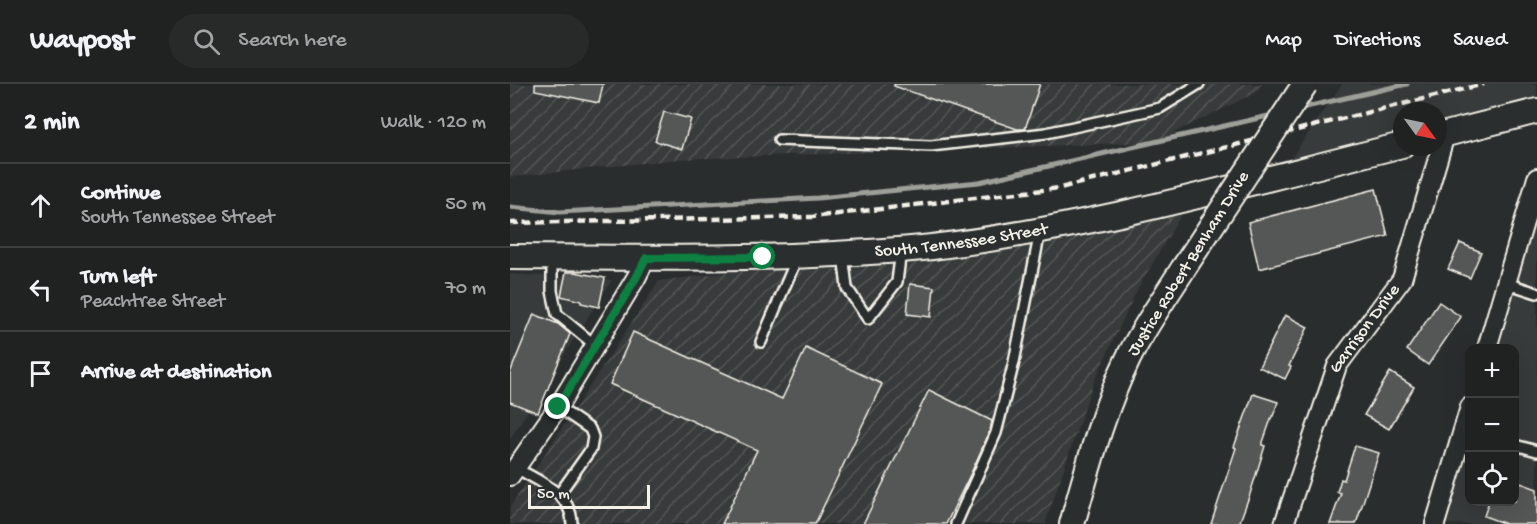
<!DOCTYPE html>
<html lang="en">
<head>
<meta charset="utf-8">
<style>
  body { margin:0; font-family:"Gochi Hand",sans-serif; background:#282a2a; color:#f1f3f6 }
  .controls { position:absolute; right:18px; bottom:18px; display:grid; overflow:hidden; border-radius:12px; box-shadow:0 6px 24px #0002 }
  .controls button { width:54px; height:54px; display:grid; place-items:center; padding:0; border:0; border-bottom:2px solid #3d3f40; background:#202222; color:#f1f3f6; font:30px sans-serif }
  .compass { position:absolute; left:883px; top:18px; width:54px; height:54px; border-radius:50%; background:#202222; box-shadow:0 6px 24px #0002; rotate:123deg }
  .scale { position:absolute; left:18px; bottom:15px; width:122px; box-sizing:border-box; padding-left:6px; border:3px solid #f4f1e8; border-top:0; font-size:16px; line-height:21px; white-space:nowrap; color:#f4f1e8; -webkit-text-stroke:4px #2a2d2e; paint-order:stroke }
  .stop { position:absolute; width:18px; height:18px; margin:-14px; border:4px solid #0b8043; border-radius:50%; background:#fff }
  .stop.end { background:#0b8043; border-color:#fff; box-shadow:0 2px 6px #0008 }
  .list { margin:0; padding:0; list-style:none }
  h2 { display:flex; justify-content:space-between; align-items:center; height:78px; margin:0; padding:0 24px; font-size:26px }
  h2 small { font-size:20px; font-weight:400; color:#a2a4a5 }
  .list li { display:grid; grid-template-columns:39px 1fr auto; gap:18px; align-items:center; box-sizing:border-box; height:84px; padding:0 24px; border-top:2px solid #3d3f40 }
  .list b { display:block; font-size:22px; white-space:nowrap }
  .list p { margin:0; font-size:20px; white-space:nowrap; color:#a2a4a5 }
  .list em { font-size:20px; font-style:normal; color:#a2a4a5 }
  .icon { flex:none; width:33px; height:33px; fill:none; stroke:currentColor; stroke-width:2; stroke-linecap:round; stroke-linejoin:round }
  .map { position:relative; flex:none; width:1027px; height:440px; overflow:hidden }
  header { display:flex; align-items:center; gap:36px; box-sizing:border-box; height:84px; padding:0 30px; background:#202222; border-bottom:2px solid #3d3f40 }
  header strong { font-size:28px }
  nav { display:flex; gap:33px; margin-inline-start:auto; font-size:21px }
  .search { width:420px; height:54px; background:#282a2a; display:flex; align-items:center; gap:15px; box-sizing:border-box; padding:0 21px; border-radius:33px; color:#a2a4a5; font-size:22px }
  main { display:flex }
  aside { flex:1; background:#202222 }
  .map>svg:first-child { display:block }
  .built { fill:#373a3a }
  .industrial { fill:url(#industrial-furrows) }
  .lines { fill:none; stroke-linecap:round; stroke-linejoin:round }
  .stream { stroke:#9f9f9a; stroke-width:5 }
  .building { fill:#555756; stroke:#f4f1e8; stroke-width:1.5 }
  .lane-casing { stroke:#f4f1e8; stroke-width:14 }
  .street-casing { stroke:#f4f1e8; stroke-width:22 }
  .secondary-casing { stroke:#f4f1e8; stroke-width:28 }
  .lane { stroke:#2a2d2e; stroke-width:9 }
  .street { stroke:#2a2d2e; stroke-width:18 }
  .secondary { stroke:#2a2d2e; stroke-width:24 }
  .rail { stroke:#f4f1e8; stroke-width:4.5; stroke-dasharray:9 4.5; stroke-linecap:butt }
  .secondary-bridge-casing { stroke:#f4f1e8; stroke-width:28; stroke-linecap:butt }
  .secondary-bridge { stroke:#2a2d2e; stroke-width:24 }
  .route { stroke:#0b8043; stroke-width:8 }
  .labels { text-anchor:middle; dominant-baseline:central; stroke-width:4.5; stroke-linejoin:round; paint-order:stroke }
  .street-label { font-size:18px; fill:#f4f1e8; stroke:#2a2d2e }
</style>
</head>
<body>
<header>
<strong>Waypost</strong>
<div class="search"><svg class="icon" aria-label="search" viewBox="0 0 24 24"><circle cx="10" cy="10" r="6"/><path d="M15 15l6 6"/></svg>Search here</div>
<nav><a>Map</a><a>Directions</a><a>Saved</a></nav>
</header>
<main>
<aside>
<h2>2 min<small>Walk · 120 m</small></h2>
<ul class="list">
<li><svg class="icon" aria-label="ahead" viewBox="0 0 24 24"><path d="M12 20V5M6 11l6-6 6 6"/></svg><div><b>Continue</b><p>South Tennessee Street</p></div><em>50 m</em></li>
<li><svg class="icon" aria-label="left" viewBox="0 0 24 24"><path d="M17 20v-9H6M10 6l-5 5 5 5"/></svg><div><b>Turn left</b><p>Peachtree Street</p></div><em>70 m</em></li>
<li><svg class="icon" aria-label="arrive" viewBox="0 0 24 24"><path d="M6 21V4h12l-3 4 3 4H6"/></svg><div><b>Arrive at destination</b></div></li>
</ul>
</aside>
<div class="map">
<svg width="1027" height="440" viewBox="0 0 1027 440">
  <defs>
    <pattern id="industrial-furrows" width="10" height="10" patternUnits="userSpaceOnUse" patternTransform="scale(1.5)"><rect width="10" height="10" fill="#373a3a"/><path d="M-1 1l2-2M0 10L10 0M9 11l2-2" fill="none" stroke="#555756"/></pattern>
  </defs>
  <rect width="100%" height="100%" fill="#2a2d2e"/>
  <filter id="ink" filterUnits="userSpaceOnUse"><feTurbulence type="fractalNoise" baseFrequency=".0167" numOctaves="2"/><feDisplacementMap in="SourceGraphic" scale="12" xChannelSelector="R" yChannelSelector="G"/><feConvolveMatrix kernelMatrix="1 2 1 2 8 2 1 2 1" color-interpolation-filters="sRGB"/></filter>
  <g filter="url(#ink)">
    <g class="built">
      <polygon points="832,0 1027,0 1027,12 928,38 928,27 892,27 892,47 779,77"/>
      <polygon points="1027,133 1027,440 930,440 959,348 960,418 1005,418 1005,264 986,264"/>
      <polygon points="0,190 102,196 0,355"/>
    </g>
    <g class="industrial">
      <polygon points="0,0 753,0 745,9 645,58 171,75 0,93"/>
      <polygon points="671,131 627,206 582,302 535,440 0,440 0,423 149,197"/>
    </g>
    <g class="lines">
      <g class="stream">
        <polyline points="787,25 897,0"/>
        <polyline points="0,123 50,128 308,114 469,98 767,30"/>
      </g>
    </g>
    <g class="building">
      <polygon points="25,0 93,0 89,19 25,6"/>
      <polygon points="384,0 530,0 515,45 507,45 384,2"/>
      <polygon points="154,28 181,35 172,65 145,57"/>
      <polygon points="866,105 878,152 749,185 738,138"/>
      <polygon points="950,159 971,168 960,194 938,185"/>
      <polygon points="56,188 65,188 95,194 89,223 71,219 71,217 51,212"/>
      <polygon points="400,200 424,203 421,233 397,230"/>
      <polygon points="929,218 951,233 918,281 897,266"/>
      <polygon points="24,230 48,240 60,250 28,329 0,318 0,289"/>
      <polygon points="775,231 798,243 779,282 781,283 775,295 749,283"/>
      <polygon points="123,248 272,315 296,264 372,300 305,440 212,440 247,366 100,300"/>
      <polygon points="880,288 904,303 879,345 854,331"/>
      <polygon points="419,306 482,337 480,347 462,387 436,440 353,440"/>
      <polygon points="743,310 768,318 763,332 762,332 752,361 755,362 740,410 729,440 701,440 726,364 724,363"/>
      <polygon points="845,362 869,369 846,440 820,440 831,409 827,408 831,395 834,396"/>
      <polygon points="1005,397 1027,405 1027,440 996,440 974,432 979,417 1005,417"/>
    </g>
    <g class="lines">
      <g class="lane-casing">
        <g id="lane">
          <polyline points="269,56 421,62 536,49 650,24 689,0"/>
          <polyline points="333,170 337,204 358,235 387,198 391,166"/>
          <polyline points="42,176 42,207 47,230 86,262"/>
          <polyline points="996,199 1027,209"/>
          <polyline points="251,258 287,174"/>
          <polyline points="48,323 80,345 83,353 81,365 49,410"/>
          <polyline points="1005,361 1027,367"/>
          <path d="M 6,384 C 28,397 62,409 62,440"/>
          <polyline points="446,440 486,349 504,278 530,148"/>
        </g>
      </g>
      <g class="street-casing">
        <g id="street">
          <polyline points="977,264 1027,94"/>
          <polyline points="0,392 48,323 126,194 136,174"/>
          <path id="s1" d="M 774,440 L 827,282 L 892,195 L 935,51"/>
          <polyline points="925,440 960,323"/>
        </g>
      </g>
      <g class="secondary-casing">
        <g id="secondary">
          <polyline points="928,52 1027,27"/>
          <path id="s2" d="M 0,173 C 94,174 188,175 281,172 C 328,170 375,168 422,163 C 581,144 737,99 892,61"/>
          <path d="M 562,440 C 578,384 592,328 618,275 C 633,244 654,215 673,185"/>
        </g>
      </g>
      <use href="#lane" class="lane"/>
      <use href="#street" class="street"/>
      <use href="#secondary" class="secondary"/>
      <polyline class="rail" points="0,139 302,133 550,104 974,0"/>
      <g class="secondary-bridge-casing">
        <polyline id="secondary-bridge" points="673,185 795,0"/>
      </g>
      <use href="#secondary-bridge" class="secondary-bridge"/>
    </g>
  </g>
  <g class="lines" filter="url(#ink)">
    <polyline class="route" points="48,323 126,194 136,174 253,173"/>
  </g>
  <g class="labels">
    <g class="street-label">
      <text stroke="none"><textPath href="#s2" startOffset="452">South Tennessee Street</textPath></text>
      <text transform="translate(679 180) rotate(-58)">Justice Robert Benham Drive</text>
      <text stroke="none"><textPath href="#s1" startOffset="213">Garrison Drive</textPath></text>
    </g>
  </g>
</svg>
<div class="controls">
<button>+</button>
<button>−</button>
<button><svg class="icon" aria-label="locate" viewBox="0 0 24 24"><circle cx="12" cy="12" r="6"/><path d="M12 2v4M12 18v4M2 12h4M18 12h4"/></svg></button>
</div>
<svg class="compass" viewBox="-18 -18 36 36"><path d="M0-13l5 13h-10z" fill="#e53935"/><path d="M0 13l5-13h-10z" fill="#a2a4a5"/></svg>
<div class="scale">50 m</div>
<div class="stop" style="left:253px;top:173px"></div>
<div class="stop end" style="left:48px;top:323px"></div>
</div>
</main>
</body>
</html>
